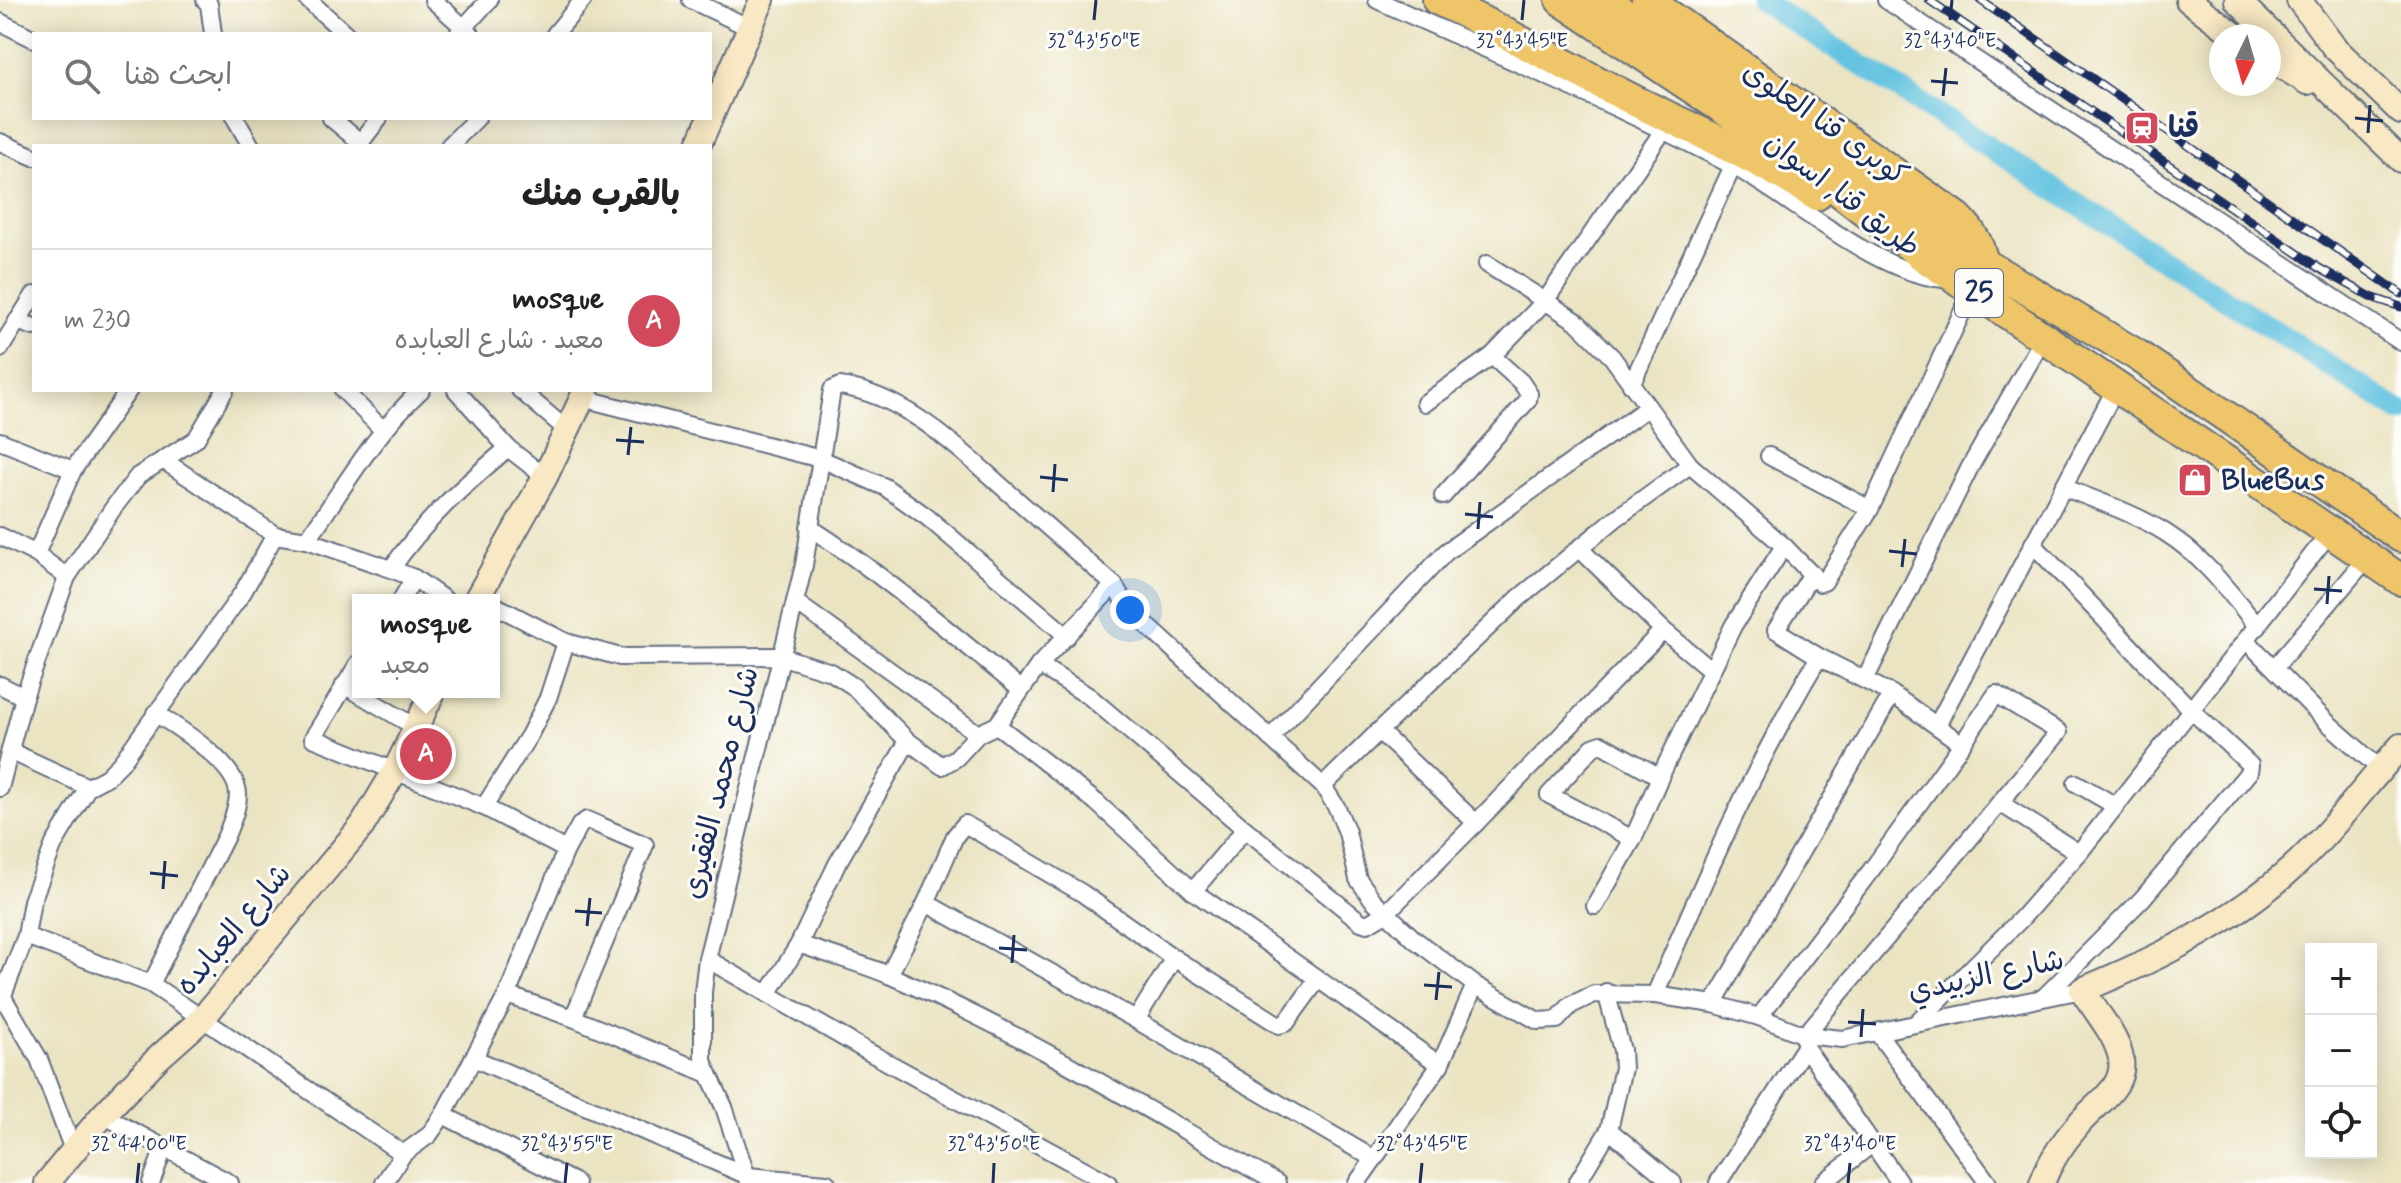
<!DOCTYPE html>
<html lang="ar">
<head>
<meta charset="utf-8">
<style>
  body { margin:0; font-family:Mynerve,"Playpen Sans Arabic",sans-serif; background:#f2f2f2; color:#222; direction:rtl }
  .controls { position:absolute; right:24px; bottom:24px; display:grid; overflow:hidden; border-radius:0px; box-shadow:0 4px 20px #0003 }
  .controls button { width:72px; height:72px; display:grid; place-items:center; padding:0; border:0; border-bottom:2px solid #e0e0e0; background:#fff; color:#222; font:40px sans-serif }
  .compass { position:absolute; left:2209px; top:24px; width:72px; height:72px; border-radius:50%; background:#fff; box-shadow:0 4px 20px #0003; rotate:185deg }
  .you { position:absolute; left:1130px; top:610px; width:28px; height:28px; margin:-20px; border:6px solid #fff; border-radius:50%; background:#1a73e8; box-shadow:0 0 0 12px #1a73e833 }
  .badge { display:grid; place-items:center; width:52px; height:52px; border-radius:50%; background:#d1495b; color:#fff; font-size:26px; font-weight:700 }
  .pin { position:absolute; translate:-50% -50%; border:4px solid #fff; box-shadow:0 2px 8px #0006 }
  .popup { position:absolute; left:352px; top:594px; width:148px; height:104px; box-sizing:border-box; display:grid; place-content:center; border-radius:0px; background:#fff; filter:drop-shadow(0 2px 6px #0005); font-size:26px; white-space:nowrap; color:#767676 }
  .popup b { font-size:30px; color:#222 }
  .popup::after { content:''; position:absolute; left:50%; top:100%; margin-left:-16px; border:16px solid transparent; border-top-color:#fff }
  .list { margin:0; padding:0; list-style:none }
  h2 { display:flex; justify-content:space-between; align-items:center; height:104px; margin:0; padding:0 32px; font-size:34px }
  h2 small { font-size:26px; font-weight:400; color:#767676 }
  .list li { display:grid; grid-template-columns:52px 1fr auto; gap:24px; align-items:center; box-sizing:border-box; height:144px; padding:0 32px; border-top:2px solid #e0e0e0 }
  .list b { display:block; font-size:30px; white-space:nowrap }
  .list p { margin:0; font-size:26px; white-space:nowrap; color:#767676 }
  .list em { font-size:26px; font-style:normal; color:#767676 }
  .icon { flex:none; width:44px; height:44px; fill:none; stroke:currentColor; stroke-width:2; stroke-linecap:round; stroke-linejoin:round }
  .map { position:relative; flex:none; width:2401px; height:1183px; overflow:hidden; direction:ltr }
  .search { position:absolute; background:#fff; box-shadow:0 4px 20px #0003; left:32px; top:32px; width:680px; height:88px; display:flex; align-items:center; gap:20px; box-sizing:border-box; padding:0 28px; border-radius:0px; color:#767676; font-size:30px }
  .panel { position:absolute; background:#fff; box-shadow:0 4px 20px #0003; left:32px; top:144px; width:680px; height:248px; border-radius:0px; direction:rtl }
  .map>svg:first-child { display:block }
  .lines { fill:none; stroke-linecap:round; stroke-linejoin:round }
  .canal { stroke:#62c2e0; stroke-width:22 }
  .street-casing { stroke:#646e81; stroke-width:20 }
  .secondary-casing { stroke:#646e81; stroke-width:28 }
  .highway-casing { stroke:#646e81; stroke-width:34 }
  .street { stroke:#fff; stroke-width:16 }
  .secondary { stroke:#f8e8c3; stroke-width:24 }
  .highway { stroke:#eec569; stroke-width:30 }
  .rail-casing { stroke:#1b2f5e; stroke-width:9 }
  .rail { stroke:#fdfcf7; stroke-width:6; stroke-dasharray:18; stroke-linecap:butt }
  .ticks { fill:none; stroke:#1b2f5e; stroke-width:3 }
  .labels { text-anchor:middle; dominant-baseline:central; stroke-width:6; stroke-linejoin:round; paint-order:stroke }
  .shield { fill:#fdfcf7; stroke:#5f6c8c; stroke-width:2 }
  .shield-label { font-size:28px; font-weight:bold; fill:#1b2f5e }
  .street-label { font-size:30px; fill:#1b2f5e; stroke:#fdfcf7 }
  .poi-label { font-size:30px; font-weight:bold; fill:#1b2f5e; stroke:#fdfcf7; text-anchor:start }
  .ticks-label { font-size:20px; text-anchor:middle; fill:#1b2f5e; stroke:#fdfcf7; stroke-width:6; stroke-linejoin:round; paint-order:stroke }
</style>
</head>
<body>
<div class="map">
<svg width="2401" height="1183" viewBox="0 0 2401 1183">
  <rect width="100%" height="100%" fill="#fdfcf7"/>
  <filter id="ink" filterUnits="userSpaceOnUse"><feTurbulence type="fractalNoise" baseFrequency=".0125" numOctaves="2"/><feDisplacementMap in="SourceGraphic" scale="16" xChannelSelector="R" yChannelSelector="G"/><feConvolveMatrix kernelMatrix="1 2 1 2 8 2 1 2 1" color-interpolation-filters="sRGB"/></filter>
  <filter id="wash" filterUnits="userSpaceOnUse"><feTurbulence type="fractalNoise" baseFrequency=".006" numOctaves="4" result="noise"/><feDisplacementMap in="SourceGraphic" scale="32" xChannelSelector="R" yChannelSelector="G"/><feGaussianBlur stdDeviation="1.8" result="paint"/><feColorMatrix in="noise" values="0 0 0 0 0 0 0 0 0 0 0 0 0 0 0 0 0 1.4 0 .05"/><feComposite in="paint" operator="in"/></filter>
  <g filter="url(#wash)">
    <rect width="100%" height="100%" fill="#ebe4c3"/>
    <g class="lines">
      <polyline class="canal" points="1760,0 2401,412"/>
    </g>
  </g>
  <g filter="url(#ink)">
    <g class="lines">
      <g class="street-casing">
        <g id="street">
          <polyline points="205,0 209,4 213,34"/>
          <polyline points="308,0 346,34"/>
          <polyline points="433,0 471,34"/>
          <polyline points="691,0 750,28"/>
          <path d="M 1377,0 C 1495,54 1616,104 1731,165 C 1793,198 1874,273 1944,279"/>
          <polyline points="1886,0 2401,342"/>
          <polyline points="0,22 34,39"/>
          <polyline points="458,34 489,0"/>
          <polyline points="555,34 583,0"/>
          <polyline points="235,118 251,146"/>
          <polyline points="331,118 361,143"/>
          <polyline points="1663,131 1545,301 1576,321 1612,357 1690,465 1784,546 1820,583 1824,582 1870,509 1973,289"/>
          <polyline points="0,142 34,157"/>
          <polyline points="358,146 379,118"/>
          <polyline points="449,146 477,118"/>
          <polyline points="17,321 34,327"/>
          <polyline points="0,349 34,295"/>
          <polyline points="1631,385 1733,166"/>
          <polyline points="343,390 383,430"/>
          <polyline points="456,390 508,448 545,477"/>
          <polyline points="520,390 568,431"/>
          <polyline points="582,398 821,459 885,487 927,517 1067,636"/>
          <polyline points="1425,403 1492,356"/>
          <polyline points="0,441 73,470"/>
          <polyline points="1769,456 1870,509"/>
          <polyline points="163,460 275,535 307,540 391,569 414,578 445,600"/>
          <path d="M 2063,487 C 2097,501 2135,513 2166,533 C 2204,557 2230,593 2258,627"/>
          <polyline points="1443,496 1528,400 1529,394 1521,382 1492,356 1545,301 1487,264"/>
          <path d="M 809,527 C 884,575 951,633 1020,689"/>
          <polyline points="0,536 36,554 67,577"/>
          <path d="M 307,540 C 343,489 375,432 421,390"/>
          <polyline points="2033,544 2190,709 2250,765 2249,772 2142,899 2044,997"/>
          <polyline points="1579,548 1663,630 1711,670"/>
          <polyline points="36,554 73,470 129,390"/>
          <path d="M 391,569 C 425,520 463,486 508,448"/>
          <polyline points="1812,574 1776,630 1819,657"/>
          <polyline points="401,600 414,578"/>
          <polyline points="795,602 978,734"/>
          <polyline points="494,605 566,642 620,657 780,656 831,672 853,686 908,741 942,766 956,758 978,734 997,725 1039,665 1114,585"/>
          <polyline points="2247,641 2328,723 2380,769"/>
          <polyline points="358,664 313,738 484,807 566,850"/>
          <polyline points="1039,665 1090,697 1245,829 1361,922 1367,924 1386,913 1476,823 1663,630"/>
          <polyline points="2275,667 2368,557"/>
          <polyline points="1865,680 1970,467 2044,337"/>
          <polyline points="0,685 24,697"/>
          <polyline points="344,685 417,728"/>
          <polyline points="997,725 1096,802 1193,891 1440,1065"/>
          <polyline points="1937,725 2117,386"/>
          <polyline points="1270,738 1446,552 1647,408"/>
          <polyline points="10,751 88,787"/>
          <polyline points="2076,783 2114,805"/>
          <polyline points="1323,786 1379,731"/>
          <polyline points="0,788 24,697 67,577 114,507 138,476 196,439 225,390"/>
          <polyline points="2000,803 2079,853"/>
          <polyline points="484,807 530,734 548,698 566,642"/>
          <polyline points="1476,823 1379,731 1519,598 1615,519 1690,465"/>
          <polyline points="1633,839 1549,795 1593,747 1601,744 1660,777"/>
          <polyline points="1193,891 1245,829"/>
          <polyline points="926,903 1136,1020 1374,1159"/>
          <polyline points="1595,906 1633,839 1660,777 1733,626 1784,546"/>
          <polyline points="26,936 151,984 403,1154"/>
          <path d="M 799,944 C 829,955 861,963 891,976 C 1025,1034 1150,1112 1277,1183"/>
          <polyline points="707,959 865,1050 1109,1183"/>
          <polyline points="889,975 926,903 955,836 965,824 1082,893 1174,958 1279,1025 1286,1023 1318,979"/>
          <path d="M 151,984 L 226,836 C 231,823 238,809 238,794 C 237,764 179,728 155,713"/>
          <polyline points="0,992 39,1059 73,1150"/>
          <polyline points="1606,992 1622,1050 1623,1068 1609,1130"/>
          <polyline points="768,994 799,944 837,864 908,741"/>
          <polyline points="3,995 26,936 32,901 54,844 88,787 107,777 121,763 243,592 275,535"/>
          <polyline points="507,995 573,1018 709,1074"/>
          <path d="M 1655,995 C 1704,879 1754,765 1819,657 L 1892,694 L 1962,744 L 1875,865 L 1759,1017"/>
          <polyline points="1713,1004 1892,694"/>
          <polyline points="1136,1020 1174,958"/>
          <polyline points="1917,1022 2021,919 2079,853 2331,531"/>
          <polyline points="1877,1032 1988,1183"/>
          <polyline points="1805,1047 1900,1183"/>
          <polyline points="473,1058 748,1176 827,1183"/>
          <polyline points="103,1115 230,1183"/>
          <polyline points="443,1115 576,1183"/>
          <polyline points="151,1183 164,1148"/>
          <polyline points="384,1183 403,1154 429,1135 443,1115 507,995 566,850 580,825 587,820 645,845 573,1018"/>
          <path d="M 749,1183 L 724,1107 L 703,1061 L 703,992 L 707,959 L 804,565 L 832,390 L 840,386 C 907,396 959,449 1008,492 C 1043,523 1079,554 1114,585 L 1129,609 L 1323,786 L 1337,808 L 1347,832 L 1358,879 L 1373,900 L 1414,939 L 1475,985 L 1538,1021 L 1557,1020 L 1571,1005 L 1594,994 L 1655,995 L 1713,1004 L 1759,1017 L 1805,1035 L 1842,1039 L 2082,990"/>
          <polyline points="1357,1183 1440,1065 1475,985"/>
          <polyline points="1577,1183 1609,1130 1673,1183"/>
          <polyline points="1718,1183 1805,1047 1805,1035 2059,732 1996,694 1962,744"/>
          <polyline points="1823,1183 1873,1143"/>
        </g>
      </g>
      <g class="secondary-casing">
        <g id="secondary">
          <polyline points="2188,0 2236,36"/>
          <polyline points="2237,0 2401,160"/>
          <polyline points="2299,0 2334,47 2401,112"/>
          <polyline points="2269,58 2307,82"/>
          <polyline points="698,146 762,0"/>
          <polyline points="476,600 545,477 586,390"/>
          <polyline points="47,1183 103,1115 156,1060 202,1019 362,826 395,771 433,692"/>
          <path d="M 2042,1183 C 2050,1161 2063,1142 2078,1125 C 2095,1103 2129,1088 2120,1054 C 2114,1032 2094,1009 2082,990 C 2155,960 2231,923 2290,870 C 2331,833 2364,787 2401,746"/>
        </g>
      </g>
      <g class="highway-casing">
        <g id="highway">
          <path d="M 1438,0 C 1505,31 1569,68 1635,101 C 1697,131 1758,158 1816,195"/>
          <polyline points="1561,0 1797,158 1923,256 2401,580"/>
          <polyline points="1604,0 1983,263 2137,355 2401,537"/>
          <path d="M 1647,0 L 1958,218 C 1971,231 1978,243 1983,262"/>
        </g>
      </g>
      <use href="#street" class="street"/>
      <use href="#secondary" class="secondary"/>
      <use href="#highway" class="highway"/>
      <g class="rail-casing">
        <g id="rail">
          <polyline points="1929,0 2319,268 2371,297 2401,307"/>
          <polyline points="1980,0 2401,294"/>
        </g>
      </g>
      <use href="#rail" class="rail"/>
    </g>
  </g>
  <path class="ticks" d="M 1094,20 L 1096,0M 1522,20 L 1524,0M 1950,20 L 1952,0M 1931,81 L 1958,83M 1943,96 L 1946,68M 2355,118 L 2383,121M 2368,133 L 2370,105M 616,440 L 644,442M 628,455 L 631,427M 1040,477 L 1068,480M 1053,492 L 1055,464M 1465,514 L 1493,517M 1478,529 L 1480,502M 1889,551 L 1917,554M 1902,567 L 1905,539M 2314,589 L 2342,591M 2327,604 L 2329,576M 150,873 L 178,876M 163,889 L 165,861M 575,911 L 602,913M 587,926 L 590,898M 999,948 L 1027,950M 1012,963 L 1014,935M 1424,985 L 1452,987M 1436,1000 L 1439,972M 1848,1022 L 1876,1024M 1861,1037 L 1863,1009M 137,1183 L 139,1163M 565,1183 L 567,1163M 993,1183 L 994,1163M 1420,1183 L 1422,1163M 1848,1183 L 1850,1163"/>
  <defs>
    <g id="station-square" transform="scale(1.8)"><rect x="-9" y="-9" width="18" height="18" rx="4" fill="#d1495b" stroke="#fdfcf7"/><path d="M-3-6H3Q5-6 5-4V2Q5 4 3 4L4.5 6H3L1.5 4h-3L-3 6H-4.5L-3 4Q-5 4-5 2V-4Q-5-6-3-6ZM-3.5-4v3h7v-3ZM-3.5 1v1.5H-2V1ZM2 1v1.5H3.5V1Z" fill="#fff"/></g>
    <g id="shop-square" transform="scale(1.8)"><rect x="-9" y="-9" width="18" height="18" rx="4" fill="#d1495b" stroke="#fdfcf7"/><path d="M-5-2.5h2.3a2.7 3.5 0 0 1 5.4 0H5L5.5 6h-11ZM-1.5-2.5h3a1.5 2.3 0 0 0-3 0Z" fill="#fff"/></g>
  </defs>
  <g fill-rule="evenodd">
    <use href="#station-square" x="2142" y="128"/>
    <use href="#shop-square" x="2195" y="480"/>
  </g>
  <g class="labels">
    <rect class="shield" x="1955" y="269" width="48" height="48" rx="6"/>
    <g class="shield-label">
      <text x="1979" y="293">25</text>
    </g>
    <g class="street-label">
      <text transform="translate(1825 124) rotate(35)">كوبرى قنا العلوى</text>
      <text transform="translate(1842 195) rotate(37)">طريق قنا, اسوان</text>
      <text transform="translate(721 783) rotate(-76)">شارع محمد الفقيرى</text>
      <text transform="translate(234 930) rotate(-50)">شارع العبابده</text>
      <text transform="translate(1986 976) rotate(-12)">شارع الزبيدي</text>
    </g>
    <g class="poi-label">
      <text x="2168" y="128">قنا</text>
      <text x="2221" y="480">BlueBus</text>
    </g>
  </g>
  <g class="ticks-label">
    <text x="1094" y="47">32°43'50"E</text>
    <text x="1522" y="47">32°43'45"E</text>
    <text x="1950" y="47">32°43'40"E</text>
    <text x="139" y="1150">32°44'00"E</text>
    <text x="567" y="1150">32°43'55"E</text>
    <text x="994" y="1150">32°43'50"E</text>
    <text x="1422" y="1150">32°43'45"E</text>
    <text x="1850" y="1150">32°43'40"E</text>
  </g>
</svg>
<div class="controls">
<button>+</button>
<button>−</button>
<button><svg class="icon" aria-label="locate" viewBox="0 0 24 24"><circle cx="12" cy="12" r="6"/><path d="M12 2v4M12 18v4M2 12h4M18 12h4"/></svg></button>
</div>
<svg class="compass" viewBox="-18 -18 36 36"><path d="M0-13l5 13h-10z" fill="#e53935"/><path d="M0 13l5-13h-10z" fill="#767676"/></svg>
<div class="you"></div>
<div class="pin badge" style="left:426px;top:754px">A</div>
<div class="popup"><b>mosque</b>معبد</div>
<div class="search"><svg class="icon" aria-label="search" viewBox="0 0 24 24"><circle cx="10" cy="10" r="6"/><path d="M15 15l6 6"/></svg>ابحث هنا</div>
<section class="panel">
<h2>بالقرب منك<small></small></h2>
<ul class="list">
<li><span class="badge">A</span><div><b>mosque</b><p>معبد · شارع العبابده</p></div><em>230 m</em></li>
</ul>
</section>
</div>
</body>
</html>
